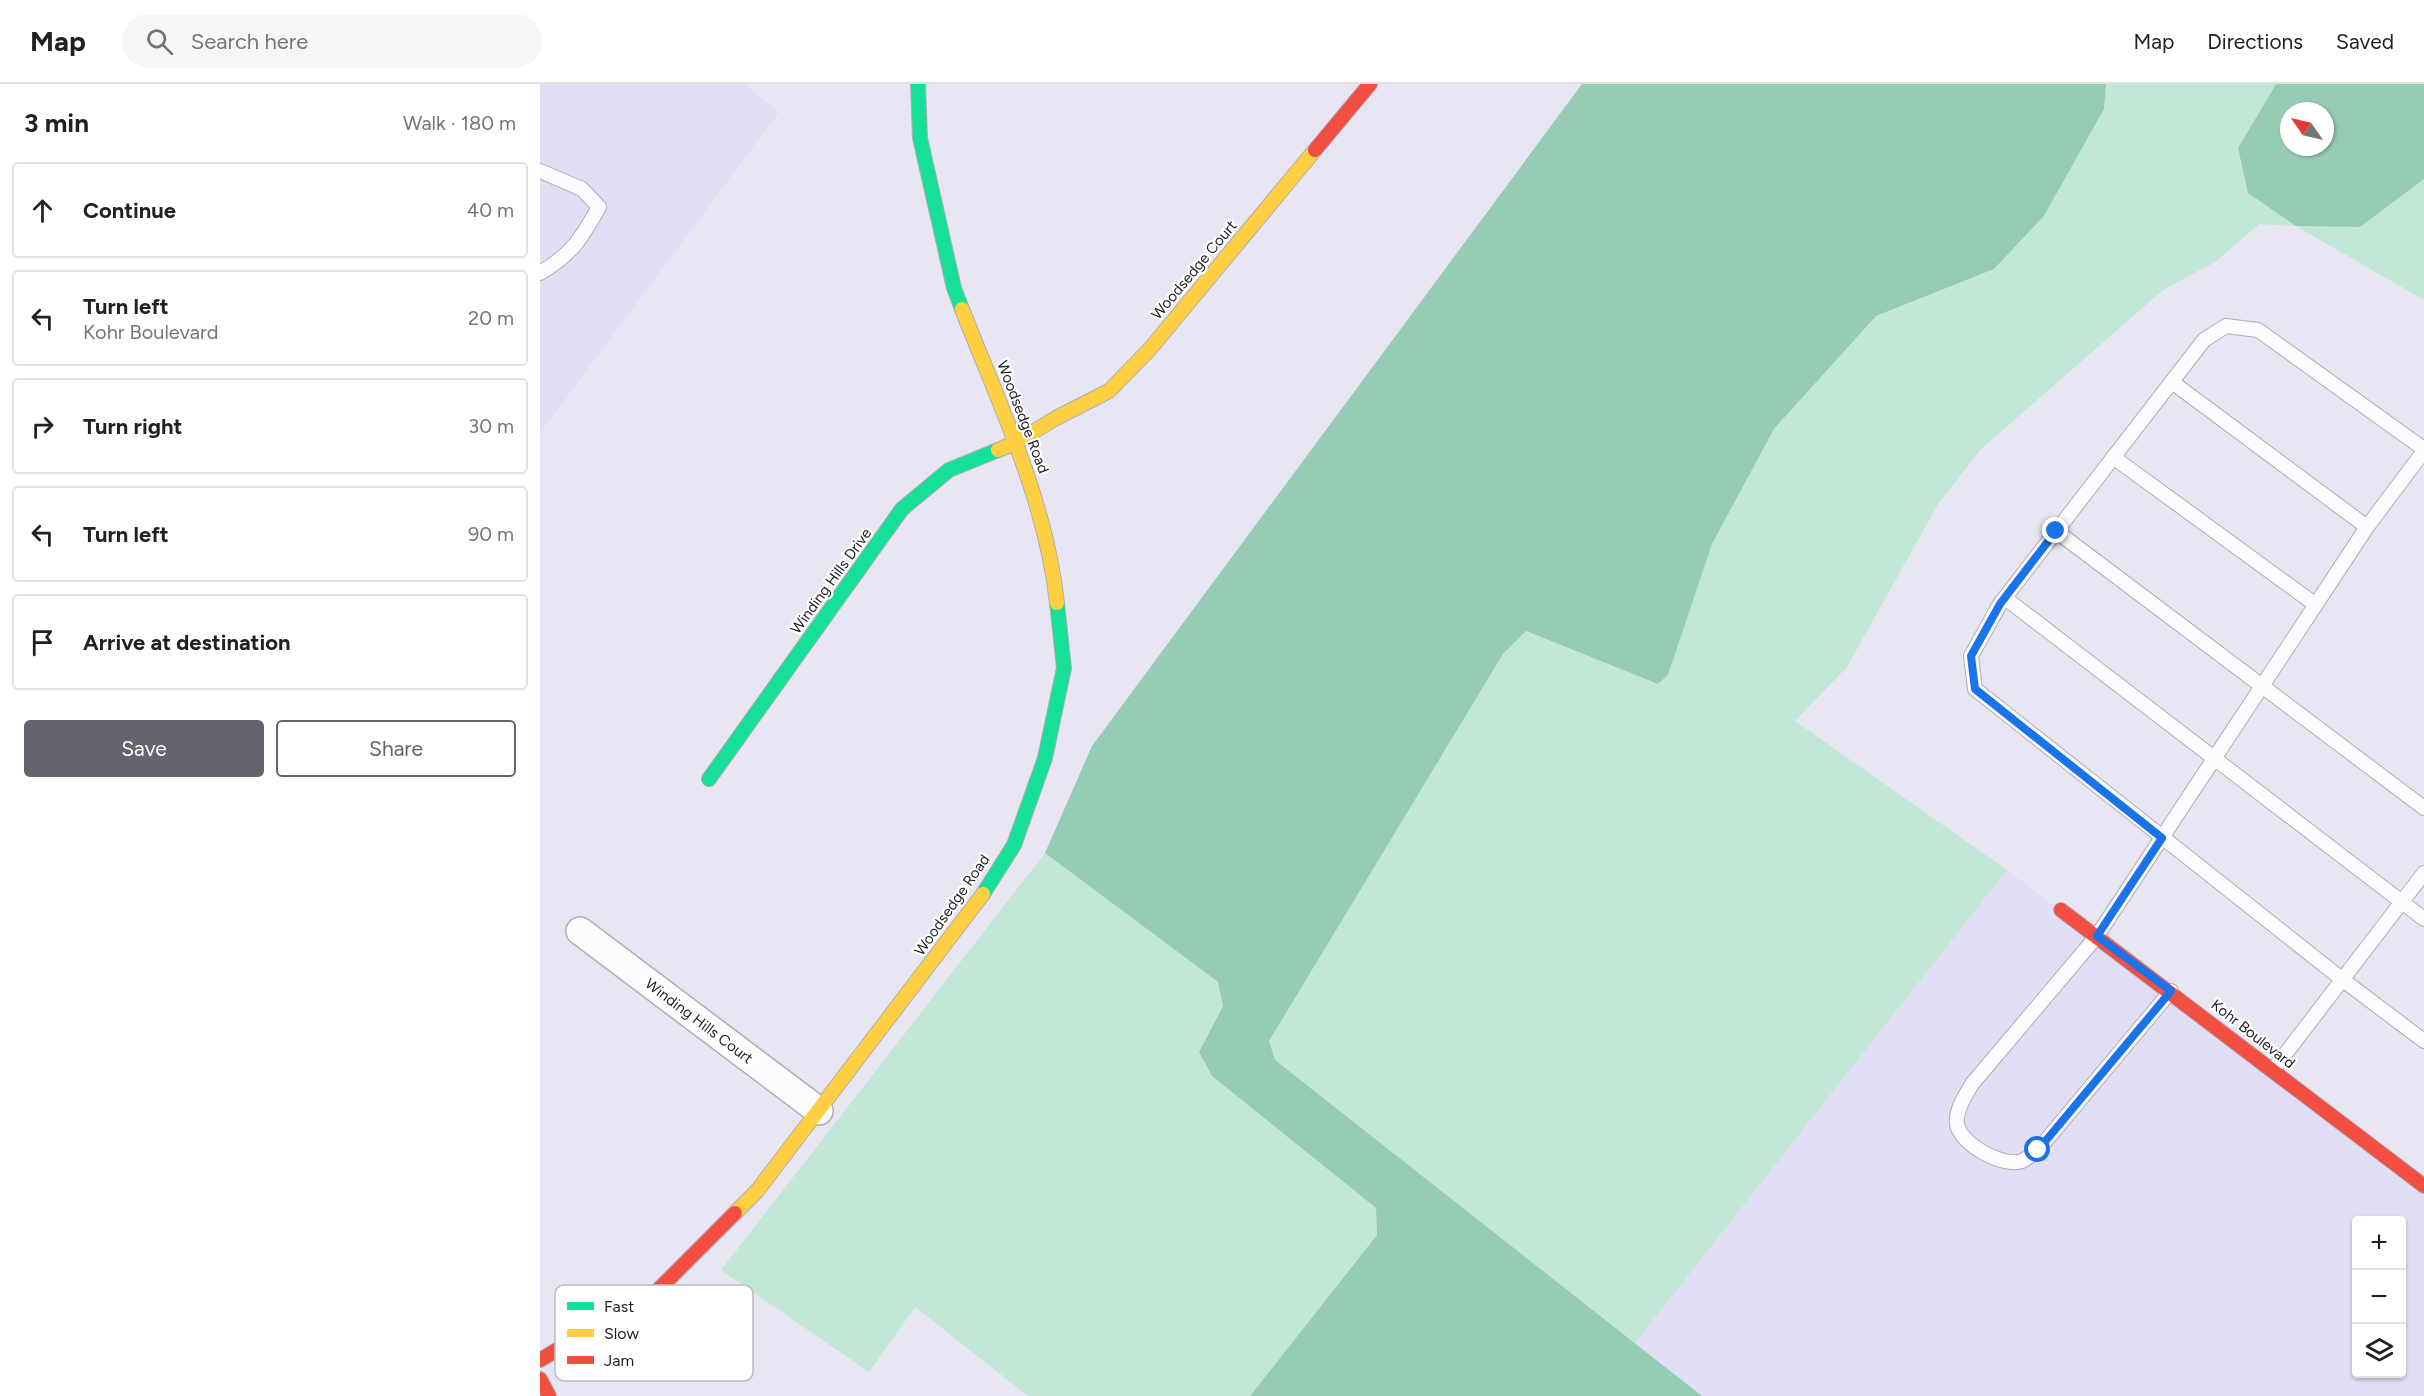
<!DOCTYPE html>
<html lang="en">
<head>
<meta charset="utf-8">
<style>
  body { margin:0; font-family:Figtree,sans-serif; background:#f6f6f6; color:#202124 }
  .controls { position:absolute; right:18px; bottom:18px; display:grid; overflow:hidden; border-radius:6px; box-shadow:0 2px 4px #0004 }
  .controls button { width:54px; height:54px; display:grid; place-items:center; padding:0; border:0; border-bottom:2px solid #e0e0e0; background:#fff; color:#202124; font:30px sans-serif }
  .compass { position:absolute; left:1740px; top:18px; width:54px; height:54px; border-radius:50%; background:#fff; box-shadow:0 2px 4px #0004; rotate:304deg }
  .stop { position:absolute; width:18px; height:18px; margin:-14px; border:4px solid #1a73e8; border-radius:50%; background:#fff }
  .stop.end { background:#1a73e8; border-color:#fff; box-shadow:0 2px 6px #0008 }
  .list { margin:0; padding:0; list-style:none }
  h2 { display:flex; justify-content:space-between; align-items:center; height:78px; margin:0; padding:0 24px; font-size:26px }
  h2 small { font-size:20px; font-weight:400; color:#757577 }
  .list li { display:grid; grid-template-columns:39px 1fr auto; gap:18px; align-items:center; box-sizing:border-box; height:96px; margin:0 12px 12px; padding:0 12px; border:2px solid #e0e0e0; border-radius:6px }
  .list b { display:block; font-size:22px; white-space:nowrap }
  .list p { margin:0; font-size:20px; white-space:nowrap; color:#757577 }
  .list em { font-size:20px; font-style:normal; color:#757577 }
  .actions { display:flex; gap:12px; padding:18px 24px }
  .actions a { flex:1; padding:14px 0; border:2px solid #65636d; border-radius:6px; text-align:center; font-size:21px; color:#65636d }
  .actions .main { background:#65636d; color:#fff }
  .icon { flex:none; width:33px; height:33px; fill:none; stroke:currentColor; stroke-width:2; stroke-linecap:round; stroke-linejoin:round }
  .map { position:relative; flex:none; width:1884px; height:1312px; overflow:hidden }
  header { display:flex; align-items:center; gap:36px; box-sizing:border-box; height:84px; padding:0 30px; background:#fff; border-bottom:2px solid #e0e0e0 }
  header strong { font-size:28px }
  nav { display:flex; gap:33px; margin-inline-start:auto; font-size:21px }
  .search { width:420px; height:54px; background:#f6f6f6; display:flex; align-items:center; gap:15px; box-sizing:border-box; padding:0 21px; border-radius:33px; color:#757577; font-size:22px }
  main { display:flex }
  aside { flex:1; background:#fff }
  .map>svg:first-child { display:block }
  .built { fill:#e2def5; fill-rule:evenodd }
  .green { fill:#c2e7d6 }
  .forest { fill:#96ccb4; fill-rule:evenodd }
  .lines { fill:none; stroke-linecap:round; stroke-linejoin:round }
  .lane-casing { stroke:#afadb7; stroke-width:16 }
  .street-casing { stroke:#afadb7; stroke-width:30 }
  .fast-casing { stroke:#afadb7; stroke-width:16 }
  .slow-casing { stroke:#afadb7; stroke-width:16 }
  .jam-casing { stroke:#afadb7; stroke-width:16 }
  .lane { stroke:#fcfbfd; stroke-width:14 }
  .street { stroke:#fcfbfd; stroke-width:27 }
  .fast { stroke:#16e098; stroke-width:14 }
  .slow { stroke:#ffcf43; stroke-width:14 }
  .jam { stroke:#f24e42; stroke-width:14 }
  .route { stroke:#1a73e8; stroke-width:8 }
  .labels { text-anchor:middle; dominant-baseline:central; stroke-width:4.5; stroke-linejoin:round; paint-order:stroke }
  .street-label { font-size:15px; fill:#1e1d25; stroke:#fff }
  .key { fill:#fff; stroke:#bcbbbe; stroke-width:1.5 }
  .key-label { font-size:16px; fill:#1e1d25 }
</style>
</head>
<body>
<header>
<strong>Map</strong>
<div class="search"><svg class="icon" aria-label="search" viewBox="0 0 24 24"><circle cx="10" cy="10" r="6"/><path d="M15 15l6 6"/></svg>Search here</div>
<nav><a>Map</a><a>Directions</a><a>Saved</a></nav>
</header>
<main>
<aside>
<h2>3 min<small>Walk · 180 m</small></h2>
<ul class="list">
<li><svg class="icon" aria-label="ahead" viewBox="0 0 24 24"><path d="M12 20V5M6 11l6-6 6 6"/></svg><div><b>Continue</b></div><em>40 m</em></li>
<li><svg class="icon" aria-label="left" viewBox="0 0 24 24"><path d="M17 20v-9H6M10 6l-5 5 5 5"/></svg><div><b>Turn left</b><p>Kohr Boulevard</p></div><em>20 m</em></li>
<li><svg class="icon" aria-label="right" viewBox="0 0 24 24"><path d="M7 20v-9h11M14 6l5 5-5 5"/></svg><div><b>Turn right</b></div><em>30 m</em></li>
<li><svg class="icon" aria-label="left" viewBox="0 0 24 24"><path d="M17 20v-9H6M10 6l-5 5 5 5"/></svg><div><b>Turn left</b></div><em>90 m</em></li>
<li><svg class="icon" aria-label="arrive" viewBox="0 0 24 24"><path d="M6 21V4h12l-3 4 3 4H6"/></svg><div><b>Arrive at destination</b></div></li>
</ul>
<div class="actions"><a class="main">Save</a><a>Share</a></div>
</aside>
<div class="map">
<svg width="1884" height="1312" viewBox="0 0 1884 1312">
  <rect width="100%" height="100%" fill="#e8e6f3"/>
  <g class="built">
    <polygon points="0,0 204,0 239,28 0,349"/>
    <path d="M 1467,786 L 1884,1103 L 1884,1312 L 1162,1312 L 1095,1259 ZM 1816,1136 L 1862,1136 L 1862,1290 L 1816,1290 Z"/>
  </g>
  <g class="green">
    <polygon points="1566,0 1736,0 1698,64 1820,143 1884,95 1884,216 1756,142 1719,140 1675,178 1623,206 1441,365 1398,420 1307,583 1255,637 1467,786 1095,1259 735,976 728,957 963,570 986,547 1118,600 1128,591 1172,460 1234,345 1336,232 1454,185 1504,132 1564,25"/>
    <polygon points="505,769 678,898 683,922 659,968 672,992 836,1124 837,1151 710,1312 488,1312 375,1223 329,1288 181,1186"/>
  </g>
  <g class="forest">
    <polygon points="1042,0 1566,0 1564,25 1504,132 1454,185 1336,232 1234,345 1172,460 1128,591 1118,600 986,547 963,570 729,957 735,976 1162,1312 710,1312 837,1151 836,1124 672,992 659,968 683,922 678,898 505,769 552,662"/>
    <path d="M 1736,0 L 1884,0 L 1884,95 L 1820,143 L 1756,142 L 1708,109 L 1698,64 ZM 1749,27 L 1785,27 L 1785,63 L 1749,63 Z"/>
  </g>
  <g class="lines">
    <g class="lane-casing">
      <g id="lane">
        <path d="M 0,87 L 42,105 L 59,123 C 41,155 32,170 0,189"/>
        <polyline points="1632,298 1827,443"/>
        <polyline points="1884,365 1718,246 1686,242 1664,256 1460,520 1431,572 1435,605 1803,896 1884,957"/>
        <polyline points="1573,373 1776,521"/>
        <polyline points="1516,447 1884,724"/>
        <polyline points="1465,514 1884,835"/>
        <path d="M 1631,907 L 1498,1066 C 1493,1069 1487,1075 1482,1077 C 1463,1084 1420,1060 1417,1040 C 1415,1026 1426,1011 1432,1000 L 1557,852 L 1827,443 L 1884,367"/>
        <polyline points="1733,986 1884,789"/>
      </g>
    </g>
    <g class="street-casing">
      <polyline id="street" points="40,847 279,1027"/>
    </g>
    <g class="fast-casing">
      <g id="fast">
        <polyline points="378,0 380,54 414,204 422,225"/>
        <polyline points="169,695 362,425 409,386 458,366"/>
        <polyline points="443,810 474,761 505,674 524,584 517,519"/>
      </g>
    </g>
    <g class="slow-casing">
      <g id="slow">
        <path d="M 422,225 C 459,320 506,416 517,519"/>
        <polyline points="458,366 475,359 516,334 569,307 610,265 775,66"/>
        <polyline points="195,1129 217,1107 443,810"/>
      </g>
    </g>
    <g class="jam-casing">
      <g id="jam">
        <polyline points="775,66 830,0"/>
        <polyline points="1521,826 1884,1102"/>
        <polyline points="0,1276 118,1206 195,1129"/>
        <polyline points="0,1295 9,1312"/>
      </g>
    </g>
    <use href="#lane" class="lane"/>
    <use href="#street" class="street"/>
    <use href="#fast" class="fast"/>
    <use href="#slow" class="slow"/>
    <use href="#jam" class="jam"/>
  </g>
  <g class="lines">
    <polyline class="route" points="1498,1066 1631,907 1557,852 1622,754 1435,605 1431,572 1460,520 1516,447"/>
  </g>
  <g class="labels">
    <g class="street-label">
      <text transform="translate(654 186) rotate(-50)">Woodsedge Court</text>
      <text transform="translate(483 333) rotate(69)">Woodsedge Road</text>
      <text transform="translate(291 497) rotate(-54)">Winding Hills Drive</text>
      <text transform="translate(412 821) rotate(-55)">Woodsedge Road</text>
      <text transform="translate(159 937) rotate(37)">Winding Hills Court</text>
      <text transform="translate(1713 950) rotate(38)">Kohr Boulevard</text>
    </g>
  </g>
  <rect x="15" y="1201" width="198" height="96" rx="9" class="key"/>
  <rect x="27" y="1218" width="27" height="8" fill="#16e098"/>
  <rect x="27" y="1245" width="27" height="8" fill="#ffcf43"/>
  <rect x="27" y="1272" width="27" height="8" fill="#f24e42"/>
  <g class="key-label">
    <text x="64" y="1228">Fast</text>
    <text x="64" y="1255">Slow</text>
    <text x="64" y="1282">Jam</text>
  </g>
</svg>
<div class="controls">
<button>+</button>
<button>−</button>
<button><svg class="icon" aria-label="layers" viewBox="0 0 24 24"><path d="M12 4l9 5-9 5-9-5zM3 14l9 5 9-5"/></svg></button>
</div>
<svg class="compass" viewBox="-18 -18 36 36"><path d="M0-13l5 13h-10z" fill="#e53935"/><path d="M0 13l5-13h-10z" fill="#757577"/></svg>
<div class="stop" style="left:1498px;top:1066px"></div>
<div class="stop end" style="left:1516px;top:447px"></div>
</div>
</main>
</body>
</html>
